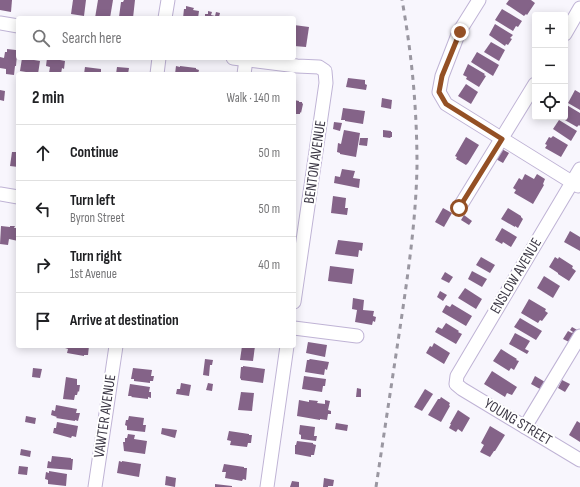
<!DOCTYPE html>
<html lang="en">
<head>
<meta charset="utf-8">
<style>
  body { margin:0; font-family:"Sofia Sans Condensed",sans-serif; background:#f2f2f2; color:#202124 }
  .controls { position:absolute; right:12px; top:12px; display:grid; overflow:hidden; border-radius:4px; box-shadow:0 2px 10px #0003 }
  .controls button { width:36px; height:36px; display:grid; place-items:center; padding:0; border:0; border-bottom:1px solid #e0e0e0; background:#fff; color:#202124; font:20px sans-serif }
  .stop { position:absolute; width:12px; height:12px; margin:-9px; border:3px solid #945024; border-radius:50%; background:#fff }
  .stop.end { background:#945024; border-color:#fff; box-shadow:0 1px 4px #0008 }
  .list { margin:0; padding:0; list-style:none }
  h2 { display:flex; justify-content:space-between; align-items:center; height:52px; margin:0; padding:0 16px; font-size:17px }
  h2 small { font-size:13px; font-weight:400; color:#757577 }
  .list li { display:grid; grid-template-columns:26px 1fr auto; gap:12px; align-items:center; box-sizing:border-box; height:56px; padding:0 16px; border-top:1px solid #e0e0e0 }
  .list b { display:block; font-size:15px; white-space:nowrap }
  .list p { margin:0; font-size:13px; white-space:nowrap; color:#757577 }
  .list em { font-size:13px; font-style:normal; color:#757577 }
  .icon { flex:none; width:22px; height:22px; fill:none; stroke:currentColor; stroke-width:2; stroke-linecap:round; stroke-linejoin:round }
  .map { position:relative; flex:none; width:580px; height:487px; overflow:hidden }
  .search { position:absolute; background:#fff; box-shadow:0 2px 10px #0003; left:16px; top:16px; width:280px; height:44px; display:flex; align-items:center; gap:10px; box-sizing:border-box; padding:0 14px; border-radius:4px; color:#757577; font-size:15px }
  .panel { position:absolute; background:#fff; box-shadow:0 2px 10px #0003; left:16px; top:72px; width:280px; height:276px; border-radius:4px }
  .map>svg:first-child { display:block }
  .building { fill:#846388 }
  .lines { fill:none; stroke-linecap:round; stroke-linejoin:round }
  .minor-casing { stroke:#bfb3d5; stroke-width:15 }
  .minor { stroke:#fff; stroke-width:13 }
  .rail { stroke:#9a97a1; stroke-width:3; stroke-dasharray:5 5; stroke-linecap:butt }
  .route { stroke:#945024; stroke-width:5 }
  .labels { text-anchor:middle; dominant-baseline:central; stroke-width:4; stroke-linejoin:round; paint-order:stroke }
  .street-label { font-size:15px; fill:#3d3946; stroke:#fff }
</style>
</head>
<body>
<div class="map">
<svg width="580" height="487" viewBox="0 0 580 487">
  <rect width="100%" height="100%" fill="#f8f6fd"/>
  <g class="building">
    <polygon points="0,0 12,0 11,12 0,10"/>
    <polygon points="73,0 86,0 84,16 71,14"/>
    <polygon points="98,0 113,0 110,18 95,18"/>
    <polygon points="124,0 135,0 133,18 119,17 121,2 123,2"/>
    <polygon points="509,0 531,0 535,3 527,15 526,14 524,16 506,4"/>
    <polygon points="186,6 194,8 193,10 199,11 198,18 183,18 184,9 186,9"/>
    <polygon points="502,9 522,21 518,27 516,26 513,31 495,20"/>
    <polygon points="208,11 212,12 211,15 215,16 216,12 220,13 219,17 221,17 220,18 205,18 205,14 208,14"/>
    <polygon points="495,24 513,35 510,38 512,39 508,45 506,44 505,46 489,35"/>
    <polygon points="294,25 309,27 306,47 294,46"/>
    <polygon points="491,42 505,50 499,61 484,52"/>
    <polygon points="7,49 16,50 16,54 17,54 16,66 15,66 14,75 6,74 6,69 0,68 0,57 4,58 5,52 7,52"/>
    <polygon points="477,52 499,65 493,76 471,62"/>
    <polygon points="22,58 40,61 38,74 20,71"/>
    <polygon points="47,58 53,59 53,58 60,58 60,60 65,61 64,69 62,68 61,74 49,73 50,67 46,66"/>
    <polygon points="468,64 485,74 484,75 486,76 479,87 466,79 467,77 463,75"/>
    <polygon points="176,66 180,67 180,66 196,68 196,69 199,70 198,74 175,74"/>
    <polygon points="85,67 101,69 101,74 84,74"/>
    <polygon points="117,67 129,68 128,74 116,74"/>
    <polygon points="348,78 365,80 365,84 367,85 366,90 346,87"/>
    <polygon points="466,84 478,92 471,104 458,96"/>
    <polygon points="0,90 5,91 4,101 0,100"/>
    <polygon points="575,90 580,93 580,110 568,103"/>
    <polygon points="382,98 392,100 391,109 381,107"/>
    <polygon points="294,100 299,101 299,102 302,102 302,103 303,104 301,113 300,112 300,114 294,114"/>
    <polygon points="565,104 580,113 580,126 579,125 577,127 563,119 565,117"/>
    <polygon points="343,108 365,111 363,124 345,121 345,120 341,120"/>
    <polygon points="559,120 577,131 571,141 553,129"/>
    <polygon points="334,122 342,123 340,131 333,129"/>
    <polygon points="344,130 360,133 356,157 340,154 340,153 337,152 338,143 341,144"/>
    <polygon points="383,130 391,131 391,132 392,132 392,137 391,137 390,138 383,137"/>
    <polygon points="553,136 568,145 561,157 545,148 547,145 545,144 549,137 551,138"/>
    <polygon points="466,137 479,145 468,163 466,165 456,159 457,157 455,156"/>
    <polygon points="360,138 368,138 367,146 359,145"/>
    <polygon points="500,148 509,153 503,163 494,158"/>
    <polygon points="12,152 18,152 18,167 10,166"/>
    <polygon points="342,169 355,171 353,178 360,179 359,188 334,183 335,176 340,177"/>
    <polygon points="525,174 534,179 537,174 545,179 543,184 544,185 533,204 514,193 516,190 513,188 519,178 522,180"/>
    <polygon points="333,196 346,198 345,208 348,208 347,215 331,213"/>
    <polygon points="443,208 452,213 444,227 435,222"/>
    <polygon points="508,208 521,216 521,217 523,219 518,228 515,226 515,227 501,219"/>
    <polygon points="464,215 472,221 469,225 461,220"/>
    <polygon points="1,226 10,227 10,226 15,226 14,228 18,228 18,241 9,239 8,245 0,244"/>
    <polygon points="502,228 517,237 511,247 503,242 502,244 495,240"/>
    <polygon points="570,231 580,237 580,251 564,242"/>
    <polygon points="338,240 363,243 362,251 359,250 358,257 335,254"/>
    <polygon points="481,257 495,265 490,273 476,265"/>
    <polygon points="555,257 558,259 559,257 573,266 572,268 576,271 569,281 558,274 558,273 549,267"/>
    <polygon points="330,266 354,269 352,284 328,281"/>
    <polygon points="472,271 487,279 482,287 468,279"/>
    <polygon points="445,272 453,277 449,283 441,279"/>
    <polygon points="544,276 560,286 553,298 537,288"/>
    <polygon points="465,288 482,299 476,309 458,298"/>
    <polygon points="440,291 447,295 443,301 437,297"/>
    <polygon points="353,298 364,300 363,310 374,311 373,316 376,317 375,322 373,321 372,325 355,322 357,310 352,309"/>
    <polygon points="529,299 546,309 545,311 548,313 542,321 540,320 538,323 521,313"/>
    <polygon points="452,304 472,316 466,326 442,312 446,305 450,307"/>
    <polygon points="520,318 542,331 536,340 514,327"/>
    <polygon points="446,323 459,331 458,332 462,334 456,344 435,332 438,327 442,329"/>
    <polygon points="572,327 579,331 571,343 563,339 568,331 572,333 573,332 570,330"/>
    <polygon points="515,333 530,341 525,349 529,351 527,354 509,344"/>
    <polygon points="308,342 327,345 325,357 306,353"/>
    <polygon points="434,343 450,353 444,364 426,353 430,346 432,347"/>
    <polygon points="66,346 89,346 88,355 84,355 84,356 67,353 68,349 65,348"/>
    <polygon points="242,346 255,346 253,361 240,360"/>
    <polygon points="501,349 517,359 516,360 519,361 514,370 511,368 509,371 493,361"/>
    <polygon points="205,359 213,360 212,365 210,365 209,376 203,375"/>
    <polygon points="310,359 329,362 327,370 325,369 324,375 305,372 307,360 309,360"/>
    <polygon points="243,366 265,369 263,383 241,380 241,379 240,378 241,367 243,367"/>
    <polygon points="33,368 42,369 40,378 32,377"/>
    <polygon points="133,368 152,370 151,376 154,376 153,381 150,381 150,383 134,381 134,379 131,379"/>
    <polygon points="492,371 517,387 512,395 507,393 505,397 484,384"/>
    <polygon points="304,376 326,379 325,386 323,386 322,392 302,389"/>
    <polygon points="535,376 545,382 540,389 531,384"/>
    <polygon points="66,377 77,379 77,385 80,385 79,392 78,391 77,395 75,395 74,400 63,399"/>
    <polygon points="562,380 570,384 565,392 558,388"/>
    <polygon points="181,383 191,385 189,396 176,394 177,389 180,389"/>
    <polygon points="208,383 213,384 212,391 206,390"/>
    <polygon points="130,384 150,387 149,392 151,392 151,398 148,397 148,399 131,397 132,396 128,396"/>
    <polygon points="357,388 361,389 361,397 356,397"/>
    <polygon points="425,389 433,394 422,411 414,407"/>
    <polygon points="241,392 254,393 252,411 238,410"/>
    <polygon points="441,397 450,403 449,405 450,406 441,422 428,415 438,399 440,399"/>
    <polygon points="299,400 309,402 309,400 318,401 317,403 325,404 325,400 330,401 328,410 331,411 331,414 328,414 327,420 320,419 320,420 297,416"/>
    <polygon points="56,405 77,409 76,413 80,413 78,421 75,420 75,421 56,418 57,417 51,415 52,410 55,411"/>
    <polygon points="458,410 470,418 462,432 458,429 456,432 449,428 451,424 450,424"/>
    <polygon points="26,416 36,418 35,424 25,422"/>
    <polygon points="129,416 144,418 143,425 146,425 145,432 127,430 127,426 125,425 126,420 128,420"/>
    <polygon points="577,421 580,423 580,442 569,435"/>
    <polygon points="57,422 78,426 76,437 72,436 71,438 53,433 54,428 56,428"/>
    <polygon points="336,423 348,425 347,431 335,429"/>
    <polygon points="300,425 315,427 314,436 317,436 316,441 301,439 301,435 299,434"/>
    <polygon points="490,426 505,435 495,451 494,451 490,457 480,452 484,445 481,443"/>
    <polygon points="162,428 177,430 175,438 161,434"/>
    <polygon points="229,431 249,434 249,435 252,435 251,443 248,443 247,447 230,445 231,441 227,440"/>
    <polygon points="128,434 135,435 134,439 147,441 145,454 124,451 123,442 125,442 125,438 127,438"/>
    <polygon points="297,441 313,443 313,444 316,445 314,455 311,455 311,457 295,454 295,445 296,445"/>
    <polygon points="21,449 31,451 30,457 20,455"/>
    <polygon points="52,456 71,458 71,459 73,459 72,470 47,468 48,461 51,462"/>
    <polygon points="119,461 122,462 122,461 141,464 139,477 117,473"/>
    <polygon points="224,464 244,467 244,468 247,468 246,480 243,479 242,481 225,478 226,472 222,472"/>
    <polygon points="19,466 28,467 27,475 18,474"/>
    <polygon points="49,471 67,474 66,486 48,484 48,480 45,479 46,472 49,473"/>
    <polygon points="166,476 176,478 175,487 165,485"/>
    <polygon points="324,478 334,480 333,486 328,486 328,487 323,487"/>
    <polygon points="292,481 299,482 299,487 290,487"/>
    <polygon points="215,484 232,486 232,487 215,487"/>
  </g>
  <g class="lines">
    <g class="minor-casing">
      <g id="minor">
        <polyline points="479,0 459,32 442,76 439,92 446,104 578,186"/>
        <polyline points="165,18 168,0"/>
        <polyline points="0,23 18,26"/>
        <polyline points="565,34 580,8"/>
        <polyline points="233,58 297,66 319,67 325,71 326,83 294,302"/>
        <polyline points="157,74 159,58"/>
        <polyline points="244,74 246,60"/>
        <polyline points="580,169 457,376 456,384 462,389 580,460"/>
        <polyline points="0,194 18,197"/>
        <polyline points="459,208 535,84"/>
        <polyline points="294,328 357,336"/>
        <polyline points="525,427 580,336"/>
        <polyline points="95,487 116,346"/>
        <polyline points="267,487 287,346"/>
      </g>
    </g>
    <use href="#minor" class="minor"/>
    <path class="rail" d="M 376,487 C 384,434 392,381 400,328 C 408,274 416,220 417,166 C 417,110 412,55 402,0"/>
  </g>
  <g class="lines">
    <polyline class="route" points="459,208 502,139 446,104 439,92 442,76 460,32"/>
  </g>
  <g class="labels">
    <g class="street-label">
      <text transform="translate(315 162) rotate(-82)">BENTON AVENUE</text>
      <text transform="translate(516 276) rotate(-59)">ENSLOW AVENUE</text>
      <text transform="translate(105 416) rotate(-82)">VAWTER AVENUE</text>
      <text transform="translate(518 422) rotate(31)">YOUNG STREET</text>
    </g>
  </g>
</svg>
<div class="controls">
<button>+</button>
<button>−</button>
<button><svg class="icon" aria-label="locate" viewBox="0 0 24 24"><circle cx="12" cy="12" r="6"/><path d="M12 2v4M12 18v4M2 12h4M18 12h4"/></svg></button>
</div>
<div class="stop" style="left:459px;top:208px"></div>
<div class="stop end" style="left:460px;top:32px"></div>
<div class="search"><svg class="icon" aria-label="search" viewBox="0 0 24 24"><circle cx="10" cy="10" r="6"/><path d="M15 15l6 6"/></svg>Search here</div>
<section class="panel">
<h2>2 min<small>Walk · 140 m</small></h2>
<ul class="list">
<li><svg class="icon" aria-label="ahead" viewBox="0 0 24 24"><path d="M12 20V5M6 11l6-6 6 6"/></svg><div><b>Continue</b></div><em>50 m</em></li>
<li><svg class="icon" aria-label="left" viewBox="0 0 24 24"><path d="M17 20v-9H6M10 6l-5 5 5 5"/></svg><div><b>Turn left</b><p>Byron Street</p></div><em>50 m</em></li>
<li><svg class="icon" aria-label="right" viewBox="0 0 24 24"><path d="M7 20v-9h11M14 6l5 5-5 5"/></svg><div><b>Turn right</b><p>1st Avenue</p></div><em>40 m</em></li>
<li><svg class="icon" aria-label="arrive" viewBox="0 0 24 24"><path d="M6 21V4h12l-3 4 3 4H6"/></svg><div><b>Arrive at destination</b></div></li>
</ul>
</section>
</div>
</body>
</html>
